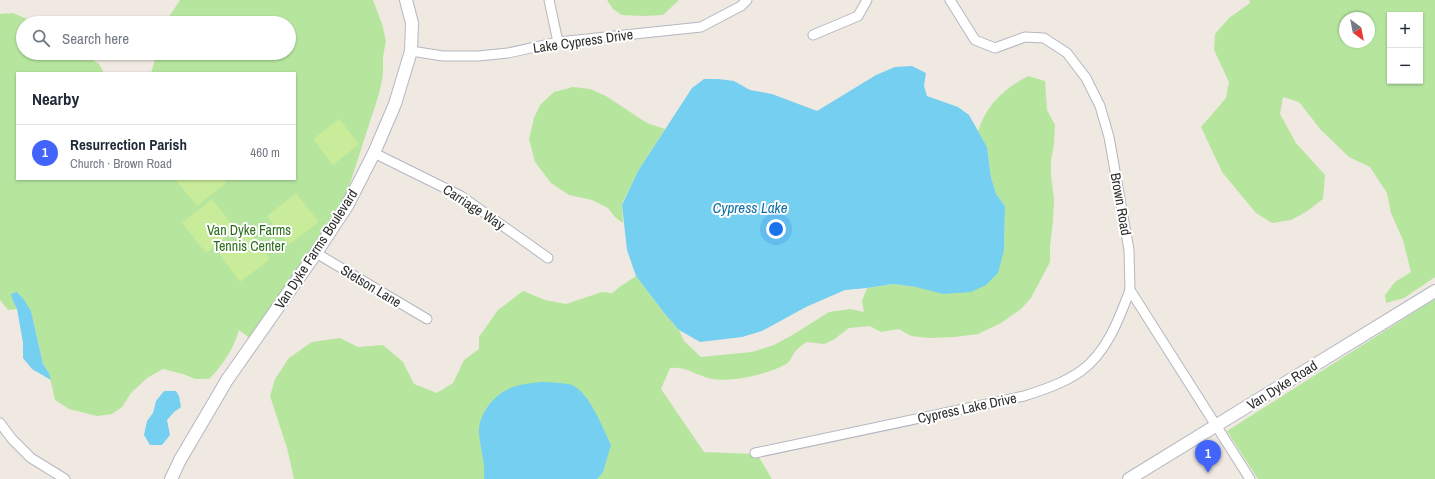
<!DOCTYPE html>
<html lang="en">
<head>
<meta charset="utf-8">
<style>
  body { margin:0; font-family:"Archivo Narrow",sans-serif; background:#f2f2f3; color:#1f2937 }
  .controls { position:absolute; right:12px; top:12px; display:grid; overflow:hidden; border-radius:0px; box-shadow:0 1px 3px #0004 }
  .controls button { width:36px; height:36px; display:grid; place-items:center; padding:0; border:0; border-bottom:1px solid #e0e1e3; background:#fff; color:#1f2937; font:20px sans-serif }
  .compass { position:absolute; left:1339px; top:12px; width:36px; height:36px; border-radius:50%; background:#fff; box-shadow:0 1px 3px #0004; rotate:148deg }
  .you { position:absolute; left:776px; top:229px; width:14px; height:14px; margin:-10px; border:3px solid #fff; border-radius:50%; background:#1a73e8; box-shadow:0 0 0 6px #1a73e833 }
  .badge { display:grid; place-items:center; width:26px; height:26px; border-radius:50%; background:#4264fb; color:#fff; font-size:13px; font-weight:700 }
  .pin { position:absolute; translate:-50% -33px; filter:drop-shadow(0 1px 2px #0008) }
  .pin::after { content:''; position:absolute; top:21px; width:14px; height:12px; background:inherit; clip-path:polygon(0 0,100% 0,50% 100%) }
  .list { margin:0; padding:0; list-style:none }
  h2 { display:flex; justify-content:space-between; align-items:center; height:52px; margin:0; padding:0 16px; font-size:17px }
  h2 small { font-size:13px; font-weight:400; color:#747a83 }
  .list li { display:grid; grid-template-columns:26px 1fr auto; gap:12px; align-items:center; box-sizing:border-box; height:56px; padding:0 16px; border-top:1px solid #e0e1e3 }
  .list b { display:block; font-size:15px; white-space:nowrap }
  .list p { margin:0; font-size:13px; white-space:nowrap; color:#747a83 }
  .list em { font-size:13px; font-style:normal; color:#747a83 }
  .icon { flex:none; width:22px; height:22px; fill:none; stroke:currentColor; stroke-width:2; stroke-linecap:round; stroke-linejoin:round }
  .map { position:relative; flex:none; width:1435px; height:479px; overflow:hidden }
  .search { position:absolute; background:#fff; box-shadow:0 1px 3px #0004; left:16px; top:16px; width:280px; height:44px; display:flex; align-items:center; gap:10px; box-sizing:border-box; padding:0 14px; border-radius:22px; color:#747a83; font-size:15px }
  .panel { position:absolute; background:#fff; box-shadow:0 1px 3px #0004; left:16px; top:72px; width:280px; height:108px; border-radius:0px }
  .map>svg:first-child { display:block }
  .green { fill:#b6e59e; fill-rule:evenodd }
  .pitch { fill:#c9ec9a }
  .water { fill:#75cff0 }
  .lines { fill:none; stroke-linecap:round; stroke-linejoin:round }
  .street-casing { stroke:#b4b7c1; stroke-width:11 }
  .secondary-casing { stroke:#b4b7c1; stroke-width:14 }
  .street { stroke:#fff; stroke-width:9 }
  .secondary { stroke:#fff; stroke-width:12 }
  .labels { text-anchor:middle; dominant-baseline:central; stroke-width:4; stroke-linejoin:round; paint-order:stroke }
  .street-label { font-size:14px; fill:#2e2e2e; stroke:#fff }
  .park-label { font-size:14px; fill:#2c6e1b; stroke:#fff }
  .water-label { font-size:15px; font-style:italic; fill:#0d6fa3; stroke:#fff }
</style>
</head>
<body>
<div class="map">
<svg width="1435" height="479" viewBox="0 0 1435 479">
  <rect width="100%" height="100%" fill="#efe9e1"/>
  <g class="green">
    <path d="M 180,0 L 373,0 L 382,24 L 386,41 L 383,57 L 383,75 L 379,94 L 342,208 L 251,339 L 239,330 C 233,350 223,365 209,379 L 195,379 L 183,374 L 163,369 L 147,378 L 131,393 L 122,407 L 112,414 L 97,416 L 69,409 L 55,400 L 49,373 L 43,364 L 31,311 L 13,301 L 17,309 L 8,310 L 0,300 L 0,14 L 13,13 L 36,23 L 23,23 L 23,53 L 82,53 L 99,64 L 104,73 L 17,73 L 17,179 L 295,179 L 295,73 L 151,73 L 157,53 L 289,53 L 289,23 L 165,23 Z"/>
    <polygon points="607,0 679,0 663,15 643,16 622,15 613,9"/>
    <path d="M 1249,0 L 1435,0 L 1435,277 L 1404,298 L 1386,303 L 1385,295 L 1395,282 L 1411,272 L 1403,240 L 1391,213 L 1387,193 L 1370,167 L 1349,157 L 1321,130 L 1299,102 L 1283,97 L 1280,114 L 1296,143 L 1325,175 L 1323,199 L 1306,212 L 1291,220 L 1272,223 L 1256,213 L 1222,172 L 1201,127 L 1226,98 L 1229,82 L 1214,50 L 1215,34 L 1229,18 L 1250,3 ZM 1390,15 L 1420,15 L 1420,81 L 1390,81 ZM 1345,18 L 1369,18 L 1369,42 L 1345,42 Z"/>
    <path d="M 1028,76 L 1045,81 L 1047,110 L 1055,125 L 1054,144 L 1051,160 L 1051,176 L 1054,200 L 1053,222 L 1050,246 L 1050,262 L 1031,298 L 1021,309 L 1001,323 L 978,334 L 954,337 L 929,338 L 911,336 L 899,329 L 881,332 L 870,326 L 849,328 L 833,340 L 824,344 L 806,342 C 802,345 798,348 795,352 C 792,356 790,362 786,364 C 770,374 726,384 708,378 C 695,374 684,366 670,368 L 661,389 L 704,452 L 757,454 L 772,479 L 294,479 L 287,448 L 270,396 L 275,379 L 289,358 L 312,342 L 340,338 L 358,347 L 383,345 L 403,362 L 414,384 L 437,393 L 453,383 L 464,360 L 479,349 L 479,337 L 498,310 L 523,291 L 545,300 L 566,304 L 602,292 L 612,293 L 621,286 L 636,276 L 665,314 L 679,330 L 684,341 L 701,357 L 752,352 L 774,345 L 794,334 L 829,312 L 850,309 L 864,312 L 862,301 L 867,288 L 893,284 L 916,287 L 1004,250 L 1005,206 L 996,194 L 991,177 L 987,147 L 978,131 C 987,104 1004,89 1028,76 Z"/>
    <polygon points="573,87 590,89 606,96 647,123 665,129 638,171 622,204 623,223 615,217 608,208 592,200 569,195 551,183 535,162 529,139 534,118 540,105 554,92"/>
    <polygon points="1435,299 1435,479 1258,479 1227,431"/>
  </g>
  <g class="pitch">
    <polygon points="339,119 359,144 333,165 313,139"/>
    <polygon points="175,179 225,179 227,182 197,206"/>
    <polygon points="296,193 319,222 289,245 267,216"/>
    <polygon points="212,199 236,229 206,253 182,223"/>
    <polygon points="249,231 270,259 240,282 219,254"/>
  </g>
  <g class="water">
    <polygon points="912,66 926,73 924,86 927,96 958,107 969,115 987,147 991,177 996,194 1005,206 1004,250 998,273 986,285 971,292 943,294 916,287 893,284 867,288 845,290 806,307 762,331 742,337 700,342 679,330 665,314 636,276 627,250 622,205 638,171 692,88 704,79 718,79 734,81 750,90 772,94 817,111 876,75 895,67"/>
    <polygon points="17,292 24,300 31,311 43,364 49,373 51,380 32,369 23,358 23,343 17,309 13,301 11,294"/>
    <path d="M 541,382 C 548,382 566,383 572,385 C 589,392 603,428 611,445 L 603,472 L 597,479 L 484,479 C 486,463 480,449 479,433 C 478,414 495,393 513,387 C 522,384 532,383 541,382 Z"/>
    <polygon points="164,391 176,391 179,396 181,407 174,412 167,420 170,435 162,445 150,445 144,435 147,421 153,413 156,401"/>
  </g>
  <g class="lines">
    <g class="street-casing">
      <g id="street">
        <polyline points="549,0 558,42"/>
        <polyline points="950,0 975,40 995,48 1025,37 1044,38 1067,53 1086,78 1100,106 1109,137 1129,250 1130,290 1250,479"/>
        <polyline points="813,35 858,16 867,0"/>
        <polyline points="411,51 443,56 478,56 508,53 558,42 701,27 741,6 747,0"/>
        <polyline points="374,153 461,196 548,258"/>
        <polyline points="316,253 427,319"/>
        <polyline points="0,423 12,439 31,458 65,479"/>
        <path d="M 755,453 L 1024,396 C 1043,390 1064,383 1081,371 C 1107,352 1119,319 1130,290"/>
      </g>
    </g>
    <g class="secondary-casing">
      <g id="secondary">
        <polyline points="171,479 180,460 227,380 316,253 347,206 374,153 395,104 411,51 412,23 406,0"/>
        <polyline points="1129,479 1435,291"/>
      </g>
    </g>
    <use href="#street" class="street"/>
    <use href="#secondary" class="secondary"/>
  </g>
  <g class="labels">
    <g class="street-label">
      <text transform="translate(583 41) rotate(-8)">Lake Cypress Drive</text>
      <text transform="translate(1121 204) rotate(80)">Brown Road</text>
      <text transform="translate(474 207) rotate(33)">Carriage Way</text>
      <text transform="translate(316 249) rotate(-57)">Van Dyke Farms Boulevard</text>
      <text transform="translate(371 286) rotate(31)">Stetson Lane</text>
      <text transform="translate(1282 385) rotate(-32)">Van Dyke Road</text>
      <text transform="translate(967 408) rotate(-12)">Cypress Lake Drive</text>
    </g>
    <g class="park-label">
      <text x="249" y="230">Van Dyke Farms<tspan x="249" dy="16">Tennis Center</tspan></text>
    </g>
    <g class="water-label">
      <text x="750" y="207">Cypress Lake</text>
    </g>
  </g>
</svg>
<div class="controls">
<button>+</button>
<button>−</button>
</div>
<svg class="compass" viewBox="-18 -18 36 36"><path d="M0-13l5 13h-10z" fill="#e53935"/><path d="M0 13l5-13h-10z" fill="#747a83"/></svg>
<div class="you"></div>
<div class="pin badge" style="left:1208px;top:473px">1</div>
<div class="search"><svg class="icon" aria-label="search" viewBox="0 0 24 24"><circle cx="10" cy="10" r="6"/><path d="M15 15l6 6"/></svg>Search here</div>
<section class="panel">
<h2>Nearby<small></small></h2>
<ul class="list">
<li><span class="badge">1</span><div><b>Resurrection Parish</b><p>Church · Brown Road</p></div><em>460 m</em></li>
</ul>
</section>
</div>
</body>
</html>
